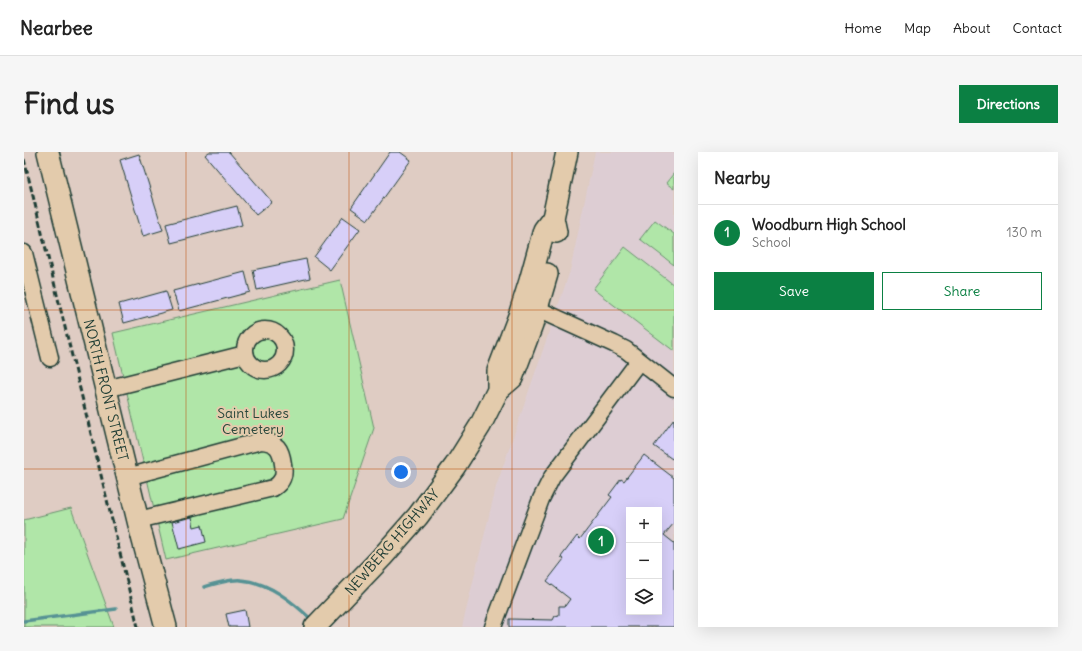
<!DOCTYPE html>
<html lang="en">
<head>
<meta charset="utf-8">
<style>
  body { margin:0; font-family:Delius,sans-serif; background:#f6f6f6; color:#222 }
  .controls { position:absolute; right:12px; bottom:12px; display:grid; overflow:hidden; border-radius:0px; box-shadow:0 4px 16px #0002 }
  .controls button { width:36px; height:36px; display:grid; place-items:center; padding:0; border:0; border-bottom:1px solid #e0e0e0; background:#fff; color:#222; font:20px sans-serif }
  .you { position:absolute; left:377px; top:320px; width:14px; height:14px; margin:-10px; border:3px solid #fff; border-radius:50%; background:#1a73e8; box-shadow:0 0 0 6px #1a73e833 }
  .badge { display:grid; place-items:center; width:26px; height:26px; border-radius:50%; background:#0b8043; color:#fff; font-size:13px; font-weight:700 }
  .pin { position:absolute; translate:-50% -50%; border:2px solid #fff; box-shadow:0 1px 4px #0006 }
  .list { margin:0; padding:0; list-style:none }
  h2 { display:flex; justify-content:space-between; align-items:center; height:52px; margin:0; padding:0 16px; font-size:17px }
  h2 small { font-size:13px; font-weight:400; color:#767676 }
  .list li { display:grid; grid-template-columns:26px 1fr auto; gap:12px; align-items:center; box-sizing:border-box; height:56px; padding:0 16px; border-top:1px solid #e0e0e0 }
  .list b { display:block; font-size:15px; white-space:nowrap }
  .list p { margin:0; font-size:13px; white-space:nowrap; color:#767676 }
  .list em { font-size:13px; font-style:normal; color:#767676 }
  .actions { display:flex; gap:8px; padding:12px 16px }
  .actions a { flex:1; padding:9px 0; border:1px solid #0b8043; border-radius:0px; text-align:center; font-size:14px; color:#0b8043 }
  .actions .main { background:#0b8043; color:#fff }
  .icon { flex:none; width:22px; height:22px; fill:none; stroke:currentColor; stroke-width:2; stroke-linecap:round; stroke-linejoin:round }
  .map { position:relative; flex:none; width:650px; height:475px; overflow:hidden; border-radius:0px }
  header { display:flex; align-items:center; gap:24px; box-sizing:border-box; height:56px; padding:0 20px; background:#fff; border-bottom:1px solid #e0e0e0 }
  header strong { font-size:19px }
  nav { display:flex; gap:22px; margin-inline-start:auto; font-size:14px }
  .intro { display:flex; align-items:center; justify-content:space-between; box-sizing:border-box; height:96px; padding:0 24px }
  h1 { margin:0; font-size:28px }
  .button { padding:10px 18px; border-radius:0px; background:#0b8043; color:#fff; font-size:14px; font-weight:700 }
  main { display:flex; gap:24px; padding:0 24px }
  aside { flex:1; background:#fff; border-radius:0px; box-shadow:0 4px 16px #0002 }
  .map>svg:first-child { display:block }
  .built { fill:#ddcdd3; fill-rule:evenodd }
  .green { fill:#b0e6a8; stroke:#68926e }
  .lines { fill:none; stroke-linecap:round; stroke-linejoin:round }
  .stream { stroke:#569294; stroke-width:3.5 }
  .building { fill:#d7cff8; stroke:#1f3d34; fill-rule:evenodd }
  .minor-casing { stroke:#1f3d34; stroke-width:19 }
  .major-casing { stroke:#1f3d34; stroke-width:24 }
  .minor { stroke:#e3cbac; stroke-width:16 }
  .major { stroke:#e3cbac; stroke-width:21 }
  .rail { stroke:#1f3d34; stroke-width:3; stroke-dasharray:6 3; stroke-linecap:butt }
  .grid { fill:none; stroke:#c05314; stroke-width:1; stroke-opacity:0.55 }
  .labels { text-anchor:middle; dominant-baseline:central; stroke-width:4; stroke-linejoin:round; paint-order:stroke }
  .street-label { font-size:14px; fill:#1f3d34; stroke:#e3cbac }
  .park-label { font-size:14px; fill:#26453a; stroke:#e3cbac }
</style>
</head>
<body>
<header>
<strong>Nearbee</strong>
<nav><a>Home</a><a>Map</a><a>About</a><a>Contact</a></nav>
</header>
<div class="intro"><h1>Find us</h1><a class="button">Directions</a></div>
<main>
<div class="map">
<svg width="650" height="475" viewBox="0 0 650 475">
  <rect width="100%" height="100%" fill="#dfccc3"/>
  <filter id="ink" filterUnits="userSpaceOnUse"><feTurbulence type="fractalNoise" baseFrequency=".025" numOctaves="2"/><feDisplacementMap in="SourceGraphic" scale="8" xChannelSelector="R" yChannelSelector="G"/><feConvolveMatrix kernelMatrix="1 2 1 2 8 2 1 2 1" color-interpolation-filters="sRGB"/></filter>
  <g filter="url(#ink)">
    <path class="built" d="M 571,0 L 650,0 L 650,475 L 438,475 L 472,335 L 546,119 ZM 605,358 L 635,358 L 635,460 L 605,460 Z"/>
    <g class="green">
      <polygon points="650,21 650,37 642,31"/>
      <polygon points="631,68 650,82 650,113 616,87"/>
      <polygon points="601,95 650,133 650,199 569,137"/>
      <polygon points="316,128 350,276 319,367 142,408 89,181"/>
      <polygon points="47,356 90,475 0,475 0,368"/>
    </g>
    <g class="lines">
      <g class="stream">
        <path d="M 180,435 C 188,432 209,427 217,428 C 245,430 269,450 289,469"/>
        <polyline points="0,469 92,457"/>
      </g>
    </g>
    <g class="building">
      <polygon points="185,0 205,0 248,50 232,63 181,3"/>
      <polygon points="366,0 376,0 387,8 344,68 327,56"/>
      <polygon points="115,2 139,78 119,84 96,8"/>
      <polygon points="213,54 218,73 147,91 142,72"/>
      <polygon points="319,65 336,77 306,118 290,105"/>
      <polygon points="282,107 286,126 233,138 229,118"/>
      <polygon points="221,120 226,140 155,159 149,139"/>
      <polygon points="142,139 148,158 100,171 95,152"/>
      <polygon points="650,267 650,304 648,307 630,294"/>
      <path d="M 620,303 L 650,326 L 650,371 L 640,383 L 650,391 L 650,475 L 485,475 L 485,467 L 529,468 L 531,464 L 535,463 L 535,454 L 541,454 L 546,447 L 523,429 L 540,407 L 537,405 L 553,384 L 556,387 L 588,345 L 585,343 L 597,327 L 600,329 ZM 605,358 L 635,358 L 635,460 L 605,460 Z"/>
      <polygon points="168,365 170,375 178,373 182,390 155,397 148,370"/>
      <polygon points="221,458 224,475 205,475 202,462"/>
    </g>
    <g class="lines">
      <g class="minor-casing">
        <g id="minor">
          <polyline points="0,101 26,206"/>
          <polyline points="513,157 590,192 602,198 650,236"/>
          <circle cx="241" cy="198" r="20"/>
          <polyline points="82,237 221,202"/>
          <path d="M 103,325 L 237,289 C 253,290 257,297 259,312 C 261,323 259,330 249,336 L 114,368"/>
          <polyline points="469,475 517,347 528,325 615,209"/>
        </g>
      </g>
      <g class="major-casing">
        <g id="major">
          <polyline points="24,0 116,377 142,475"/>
          <polyline points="532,80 529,66 543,0"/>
          <polyline points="474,238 488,226 508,173 523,122"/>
          <polyline points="291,475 358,405 394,364 431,314 456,274 474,238 474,219 495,164 506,129 520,78 529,66"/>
        </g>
      </g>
      <use href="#minor" class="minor"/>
      <use href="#major" class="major"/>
      <polyline class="rail" points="0,7 114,475"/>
    </g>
  </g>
  <path class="grid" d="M 162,0 L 162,475M 325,0 L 325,475M 488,0 L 488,475M 0,158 L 650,158M 0,317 L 650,317"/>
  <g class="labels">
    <g class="street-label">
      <text transform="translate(82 238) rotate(76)">NORTH FRONT STREET</text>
      <text transform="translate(368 390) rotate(-49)">NEWBERG HIGHWAY</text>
    </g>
    <g class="park-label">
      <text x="229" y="261">Saint Lukes<tspan x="229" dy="16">Cemetery</tspan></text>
    </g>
  </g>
</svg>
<div class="controls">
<button>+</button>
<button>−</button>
<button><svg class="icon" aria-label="layers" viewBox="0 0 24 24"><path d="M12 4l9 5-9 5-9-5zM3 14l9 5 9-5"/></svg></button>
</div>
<div class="you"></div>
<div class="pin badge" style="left:577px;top:389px">1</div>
</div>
<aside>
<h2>Nearby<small></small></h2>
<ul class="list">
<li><span class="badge">1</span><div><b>Woodburn High School</b><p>School</p></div><em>130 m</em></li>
</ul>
<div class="actions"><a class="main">Save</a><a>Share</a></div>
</aside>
</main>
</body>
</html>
